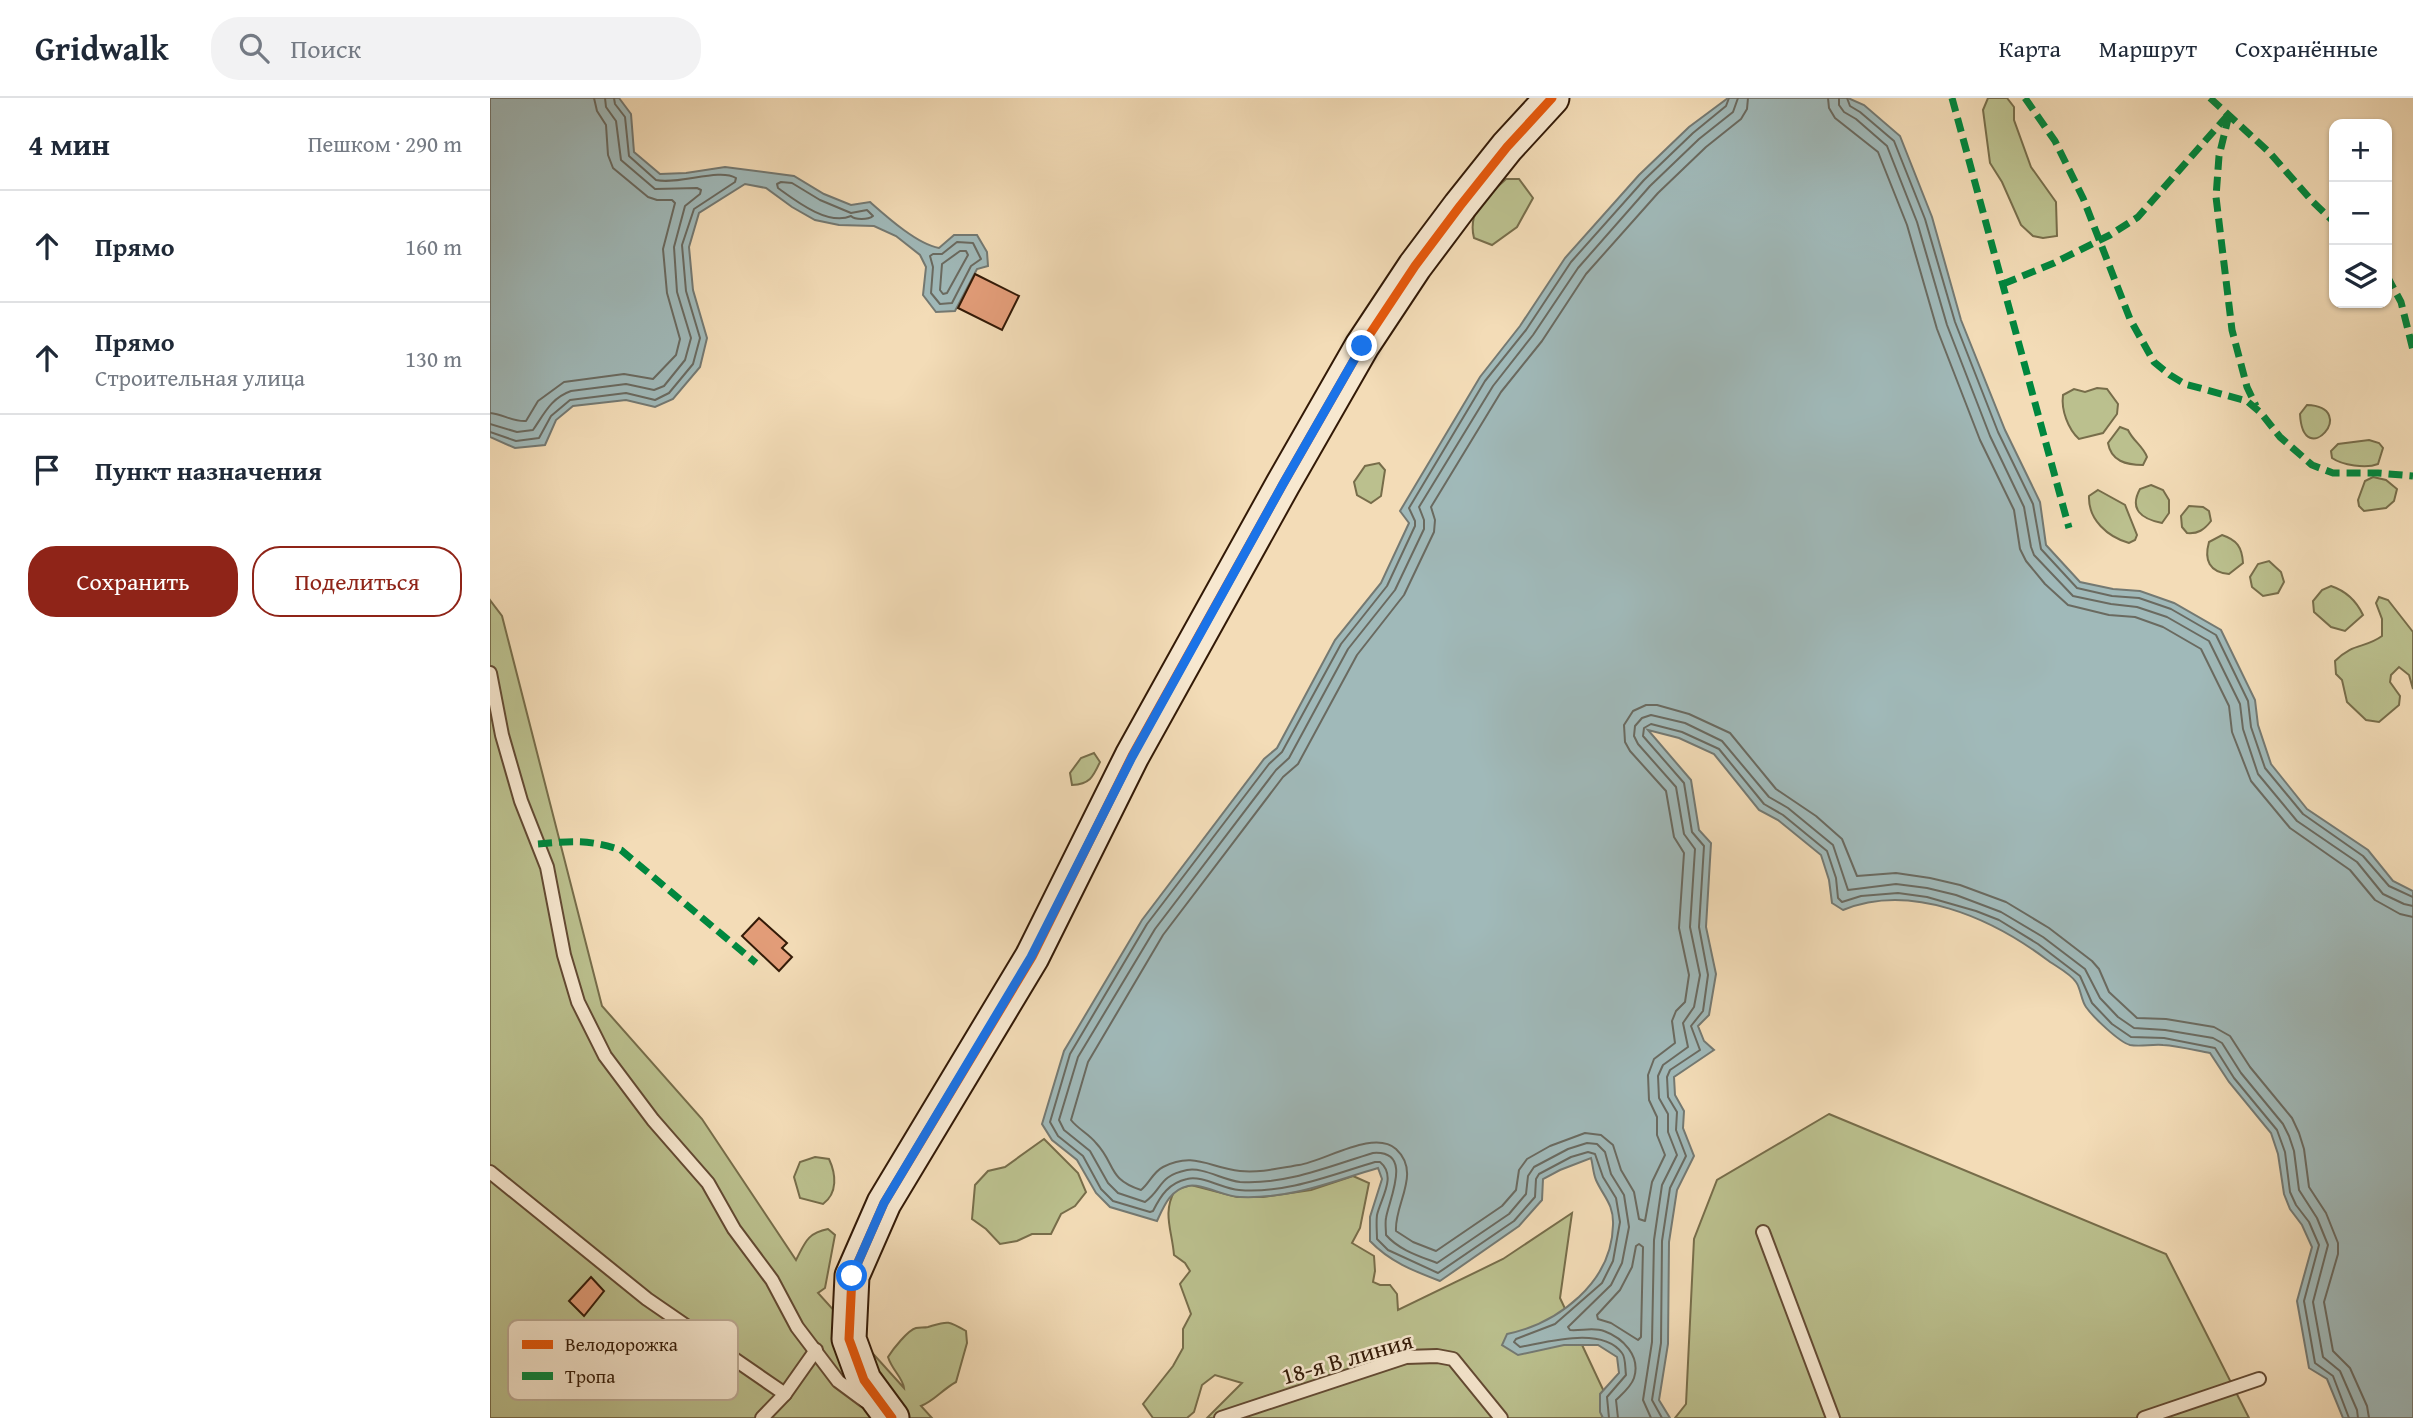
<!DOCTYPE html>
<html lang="ru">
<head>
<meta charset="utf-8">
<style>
  body { margin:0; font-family:"Gentium Book Plus",serif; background:#f2f2f3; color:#1f2937 }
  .controls { position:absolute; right:21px; top:21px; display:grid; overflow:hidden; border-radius:14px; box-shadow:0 2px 5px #0004 }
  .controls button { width:63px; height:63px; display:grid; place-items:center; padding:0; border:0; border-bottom:2px solid #e0e1e3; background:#fff; color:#1f2937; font:35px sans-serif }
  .stop { position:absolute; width:21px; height:21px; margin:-16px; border:5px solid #1a73e8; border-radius:50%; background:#fff }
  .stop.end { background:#1a73e8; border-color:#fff; box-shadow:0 2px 7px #0008 }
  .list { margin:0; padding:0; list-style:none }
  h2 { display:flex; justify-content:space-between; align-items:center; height:91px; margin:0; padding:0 28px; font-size:30px }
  h2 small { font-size:23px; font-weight:400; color:#747a83 }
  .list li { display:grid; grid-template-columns:46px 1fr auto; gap:21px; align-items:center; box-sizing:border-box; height:112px; padding:0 28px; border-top:2px solid #e0e1e3 }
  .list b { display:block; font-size:26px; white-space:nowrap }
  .list p { margin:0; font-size:23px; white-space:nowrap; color:#747a83 }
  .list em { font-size:23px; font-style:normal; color:#747a83 }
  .actions { display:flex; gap:14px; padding:21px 28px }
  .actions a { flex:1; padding:16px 0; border:2px solid #8f2418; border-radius:28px; text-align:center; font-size:24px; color:#8f2418 }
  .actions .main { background:#8f2418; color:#fff }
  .icon { flex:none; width:38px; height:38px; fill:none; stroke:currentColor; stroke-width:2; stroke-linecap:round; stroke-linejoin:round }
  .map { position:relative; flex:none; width:1923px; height:1320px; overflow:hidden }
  header { display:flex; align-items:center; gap:42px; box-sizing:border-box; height:98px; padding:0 35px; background:#fff; border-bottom:2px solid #e0e1e3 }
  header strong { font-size:33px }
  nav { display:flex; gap:38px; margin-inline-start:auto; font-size:24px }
  .search { width:490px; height:63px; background:#f2f2f3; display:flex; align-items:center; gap:18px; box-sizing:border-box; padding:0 24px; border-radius:28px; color:#747a83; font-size:26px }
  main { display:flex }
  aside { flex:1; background:#fff }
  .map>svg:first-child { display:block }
  .green { fill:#bbc08e; stroke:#776d4a; stroke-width:2 }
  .water { fill:#a0b9b9; stroke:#747972; stroke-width:2 }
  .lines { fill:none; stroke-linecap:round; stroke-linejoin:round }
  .shore { stroke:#6a6a60; stroke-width:2 }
  .building { fill:#e39d79; stroke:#331a07; stroke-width:2 }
  .lane-casing { stroke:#634a33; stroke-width:16 }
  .secondary-casing { stroke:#331a07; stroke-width:37 }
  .lane { stroke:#f7e8d0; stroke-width:12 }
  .secondary { stroke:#f7e8d0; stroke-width:33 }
  .quiet { stroke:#00873e; stroke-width:7; stroke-dasharray:14 7; stroke-linecap:butt }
  .cycleway-casing { stroke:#f7e8d0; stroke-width:13 }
  .cycleway { stroke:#e8590c; stroke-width:9 }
  .route { stroke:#1a73e8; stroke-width:9 }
  .labels { text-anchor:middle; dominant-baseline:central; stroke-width:5; stroke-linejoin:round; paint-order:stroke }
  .street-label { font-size:24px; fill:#331a07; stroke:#f7e8d0 }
  .key { fill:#f7e8d0; stroke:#bcaa94; stroke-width:2 }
  .key-label { font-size:19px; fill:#331a07 }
</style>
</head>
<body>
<header>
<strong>Gridwalk</strong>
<div class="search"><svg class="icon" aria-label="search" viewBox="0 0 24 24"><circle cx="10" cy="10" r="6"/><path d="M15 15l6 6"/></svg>Поиск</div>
<nav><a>Карта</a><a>Маршрут</a><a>Сохранённые</a></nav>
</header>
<main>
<aside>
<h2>4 мин<small>Пешком · 290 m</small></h2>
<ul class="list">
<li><svg class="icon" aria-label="ahead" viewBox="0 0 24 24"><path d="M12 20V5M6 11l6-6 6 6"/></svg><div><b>Прямо</b></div><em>160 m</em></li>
<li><svg class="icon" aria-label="ahead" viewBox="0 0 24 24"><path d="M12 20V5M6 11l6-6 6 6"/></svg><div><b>Прямо</b><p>Строительная улица</p></div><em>130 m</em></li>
<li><svg class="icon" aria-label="arrive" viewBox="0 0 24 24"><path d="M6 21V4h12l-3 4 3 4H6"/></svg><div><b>Пункт назначения</b></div></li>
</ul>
<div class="actions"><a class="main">Сохранить</a><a>Поделиться</a></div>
</aside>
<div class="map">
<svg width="1923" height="1320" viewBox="0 0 1923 1320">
  <rect width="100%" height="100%" fill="#f3dcb7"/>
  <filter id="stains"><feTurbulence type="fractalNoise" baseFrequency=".00286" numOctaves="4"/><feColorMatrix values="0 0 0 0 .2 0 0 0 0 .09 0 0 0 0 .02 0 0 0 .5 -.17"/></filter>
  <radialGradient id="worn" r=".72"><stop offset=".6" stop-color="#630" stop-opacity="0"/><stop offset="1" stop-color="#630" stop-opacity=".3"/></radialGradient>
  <g class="green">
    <polygon points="1498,0 1517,0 1524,9 1524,22 1541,69 1566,104 1567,138 1553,140 1543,138 1531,127 1512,84 1500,65 1493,12"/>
    <path d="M 1016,81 L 1029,81 L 1043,100 L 1027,129 L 1002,147 L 984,140 C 977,112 997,99 1016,81 Z"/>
    <path d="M 1607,290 L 1617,291 L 1628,306 L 1627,316 L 1613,335 L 1589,341 C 1578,331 1571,312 1573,297 L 1584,291 L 1595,294 Z"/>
    <path d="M 1817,307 C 1871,309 1813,375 1810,316 Z"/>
    <path d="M 1630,329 L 1638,332 C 1643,343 1653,348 1657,359 L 1653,367 C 1636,367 1621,363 1618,345 Z"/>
    <path d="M 1879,342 L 1889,345 L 1893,350 L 1888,366 C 1876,371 1852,367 1842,360 L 1841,353 L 1848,346 Z"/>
    <polygon points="889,365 895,372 891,398 881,405 867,397 864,384 875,368"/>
    <polygon points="1883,379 1896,382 1907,391 1904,403 1896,410 1874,413 1869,408 1868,402 1875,383"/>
    <path d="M 1661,387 L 1673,392 L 1679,402 L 1679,415 L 1672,425 C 1651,421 1639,411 1650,391 Z"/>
    <path d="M 1608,392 L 1635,407 L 1647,437 L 1645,442 L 1639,445 C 1618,439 1598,422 1599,398 Z"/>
    <path d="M 1699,408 L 1713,409 L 1719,413 L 1721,423 C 1714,432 1708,436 1697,435 L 1692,429 L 1691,418 Z"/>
    <path d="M 1732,437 C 1747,442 1752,449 1753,465 L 1739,476 C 1719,474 1714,462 1719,444 Z"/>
    <polygon points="1779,463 1791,474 1794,484 1788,495 1773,498 1762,489 1760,479 1768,466"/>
    <path d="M 1841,488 C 1856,493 1866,502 1873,517 L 1855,533 L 1841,529 L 1824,514 L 1823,503 L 1832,492 Z"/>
    <path d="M 1889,499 L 1898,502 L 1923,534 L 1923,591 L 1919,577 L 1909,569 L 1901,577 L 1900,584 L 1910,598 L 1909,607 L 1889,624 L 1876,622 L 1857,604 L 1852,582 L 1846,576 L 1845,563 C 1864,544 1874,551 1892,538 L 1892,521 L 1886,505 Z"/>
    <path d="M 0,502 L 12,518 L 112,908 L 212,1021 L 306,1162 C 315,1145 317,1135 338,1131 L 345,1137 L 335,1190 L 328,1195 L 414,1290 C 413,1280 402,1272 398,1259 C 403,1251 418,1232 426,1230 C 430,1229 434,1230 438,1229 C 458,1223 457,1222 476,1233 L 477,1245 L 466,1284 C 453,1291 444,1303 431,1308 L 442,1320 L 0,1320 Z"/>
    <path d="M 604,655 L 610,664 C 603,679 600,686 582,687 L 580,675 L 591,660 Z"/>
    <polygon points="1339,1016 1676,1156 1759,1320 1185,1320 1196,1306 1204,1141 1227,1082"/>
    <polygon points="554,1041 588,1075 596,1094 585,1108 571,1116 561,1136 542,1136 527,1143 510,1146 496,1131 482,1121 485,1087 498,1073 515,1069"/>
    <path d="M 325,1059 L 339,1061 C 346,1076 348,1095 333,1106 L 310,1100 L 304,1079 L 310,1064 Z"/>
    <path d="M 863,1078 L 879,1085 L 870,1130 L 862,1145 L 884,1158 L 885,1173 L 883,1184 L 890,1187 L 900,1187 L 907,1196 L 908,1212 L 1013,1161 L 1082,1115 L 1070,1200 L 1116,1298 L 1133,1320 L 717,1320 L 752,1285 L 725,1277 L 712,1287 L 704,1314 L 697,1320 L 663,1320 L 653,1306 L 683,1268 L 693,1250 L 693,1231 L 701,1216 L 690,1186 L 700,1173 L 695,1165 L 684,1157 C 682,1132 672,1115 685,1092 L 701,1087 L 747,1099 L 773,1099 L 821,1092 Z"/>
  </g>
  <g class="water">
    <path d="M 0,0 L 129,0 L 141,16 L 144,54 L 170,76 L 196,75 L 235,69 L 304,78 L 334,96 L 361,107 L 380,104 C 397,119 427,146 449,150 L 464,137 L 487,137 L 497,154 L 498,168 L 487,171 L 465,213 L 446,214 L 433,197 L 436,169 L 430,157 L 406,138 L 384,128 L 349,127 L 325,122 L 302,109 L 276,90 L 255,86 L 209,115 L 199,149 L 203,192 L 217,240 L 210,269 L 183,301 L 165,309 L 136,302 L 83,308 L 66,322 L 55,347 L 25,350 L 0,339 Z"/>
    <path d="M 1238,0 L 1358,0 L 1374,7 L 1410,38 L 1442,119 L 1471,222 L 1515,332 L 1550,404 L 1556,447 L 1590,484 L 1623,491 L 1650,493 L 1684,505 L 1731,532 L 1765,602 L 1768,627 L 1781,666 L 1817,711 L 1878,752 L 1903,783 L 1923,793 L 1923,1320 L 1853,1320 L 1837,1281 L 1819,1270 L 1807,1203 L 1822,1149 L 1812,1127 L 1800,1111 L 1794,1096 L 1788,1056 L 1781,1035 L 1739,984 L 1720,955 C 1704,952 1688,948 1673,947 C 1662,946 1650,949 1640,947 C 1629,944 1603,919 1596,909 C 1591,902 1591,891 1586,884 C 1580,875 1565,868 1556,861 C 1501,820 1421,784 1353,812 L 1342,805 L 1339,782 L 1331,757 L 1288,722 L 1269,712 L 1224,656 L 1189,640 L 1158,632 L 1201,682 L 1209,732 L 1221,745 L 1216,829 L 1226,876 L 1219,917 L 1208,928 L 1214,943 L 1224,952 L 1184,979 L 1185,997 L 1194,1013 L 1193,1030 L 1204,1058 L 1187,1092 L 1179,1144 L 1178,1246 L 1169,1302 L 1180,1320 L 1113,1320 L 1110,1314 L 1110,1296 L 1129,1275 L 1127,1259 L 1108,1247 L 1074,1247 L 1028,1257 L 1012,1247 L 1017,1236 C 1069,1225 1122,1184 1123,1127 C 1124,1106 1113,1098 1106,1082 C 1103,1075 1103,1067 1101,1060 L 1070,1072 L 1053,1081 L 1052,1102 L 1029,1128 L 950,1183 C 924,1173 900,1164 880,1143 L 880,1119 L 892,1081 L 888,1070 C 840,1084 802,1101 750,1099 C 735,1099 712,1085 698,1088 C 680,1092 674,1108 667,1123 L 620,1109 L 606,1095 L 587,1062 L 562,1042 L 552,1026 L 574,953 L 652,822 L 774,661 L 787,650 L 845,542 L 891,485 L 919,425 L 910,413 L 990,279 L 1030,228 L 1075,160 L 1149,77 L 1199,29 Z"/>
  </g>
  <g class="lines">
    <g class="shore">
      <path d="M 1258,0 L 1257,11 L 1251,21 L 1216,49 L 1168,95 L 1096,176 L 1052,243 L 1011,294 L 941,409 L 945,422 L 944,434 L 914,497 L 867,557 L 808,666 L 793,679 L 673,837 L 598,964 L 581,1022 C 588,1031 599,1036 606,1045 C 626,1066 617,1081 651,1092 C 659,1086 663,1074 673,1069 C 704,1053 720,1070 750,1073 C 770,1075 790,1070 809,1067 C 835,1063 884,1031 906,1051 C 932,1075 904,1106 906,1133 L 923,1144 L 946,1153 L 1012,1108 L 1026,1092 L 1029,1072 L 1037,1061 L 1060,1048 L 1095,1035 L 1111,1037 L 1123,1047 L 1131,1072 L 1144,1094 L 1149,1121 L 1155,1123 L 1162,1084 L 1175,1057 L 1167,1037 L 1167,1019 L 1159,1002 L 1158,977 L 1164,961 L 1185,945 L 1182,923 L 1186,913 L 1195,904 L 1199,877 L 1189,830 L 1194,755 L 1184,739 L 1176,693 L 1140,653 L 1135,644 L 1134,627 L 1143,613 L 1156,607 L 1167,607 L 1199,616 L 1240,635 L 1286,691 L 1326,718 L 1352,741 L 1367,778 L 1406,775 L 1440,780 L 1470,787 L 1516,804 L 1559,830 L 1602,863 L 1609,871 L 1619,894 L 1647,920 L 1676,921 L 1724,929 L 1740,938 L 1760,969 L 1802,1020 L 1809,1035 L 1814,1051 L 1819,1089 L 1836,1115 L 1848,1145 L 1848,1156 L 1834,1204 L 1843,1253 L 1860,1270 L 1877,1308 L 1879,1320"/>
      <polyline points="1338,0 1339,10 1345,20 1388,54 1417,127 1447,231 1490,342 1524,412 1530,451 1536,463 1555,486 1578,507 1619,517 1645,519 1673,529 1711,551 1739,608 1742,634 1761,683 1800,730 1860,772 1885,802 1910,816 1923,819"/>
      <polyline points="1349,0 1349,7 1354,14 1366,21 1397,48 1427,124 1457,227 1500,338 1534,409 1541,449 1544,457 1583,498 1621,506 1647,509 1677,519 1719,543 1750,606 1753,631 1768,676 1807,723 1867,764 1893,796 1914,806 1923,808"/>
      <polyline points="1357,0 1360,8 1370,14 1404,43 1435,121 1465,224 1508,334 1543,406 1551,451 1587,490 1622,498 1649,500 1681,511 1726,537 1758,603 1761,629 1775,670 1813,716 1873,758 1899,788 1923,799"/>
      <path d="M 291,84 L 302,85 L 330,102 L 361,115 L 377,112 L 383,118 C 378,122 365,122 361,118 C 338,128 306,103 288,90 L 287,86 Z"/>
      <polygon points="467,144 483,145 491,161 481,168 462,205 450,206 441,195 443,169 440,158 443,156 452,156"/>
      <polygon points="470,153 476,153 478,157 457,195 453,196 450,192 452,166"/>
      <path d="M 0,315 C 13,316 23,324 36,323 L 48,303 L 74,284 L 134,276 L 163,281 L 186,257 L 190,241 L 177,195 L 173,151 L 185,105 L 182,102 L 167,102 L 158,99 L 123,70 L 118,57 L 116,27 L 107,13 L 104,0"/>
      <path d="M 0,326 L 27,334 L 43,332 C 54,316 61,300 81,293 L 136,286 L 164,292 L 174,288 L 195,262 L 201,240 L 187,194 L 184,149 L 195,108 L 210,96 L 211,92 L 207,90 L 165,91 L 131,62 L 126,23 L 116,9 L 115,0"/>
      <path d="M 0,334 L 26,343 L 49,340 L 61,318 L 80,302 L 136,295 L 165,302 L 179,295 L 203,266 L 210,240 L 196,193 L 192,147 L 204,111 L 245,84 L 246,80 C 229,70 189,87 166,82 L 139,58 L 135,19 L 125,6 L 124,0"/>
      <polygon points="1149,1146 1153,1149 1151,1239 1148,1242 1121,1225 1108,1221 1107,1217 1130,1192 1142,1169 1146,1148"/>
      <path d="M 1119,1320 L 1117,1299 L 1136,1277 C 1135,1271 1136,1260 1132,1255 C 1112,1228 1058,1244 1030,1249 L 1024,1244 L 1026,1241 L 1065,1226 L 1112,1185 L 1123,1163 L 1130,1124 L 1126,1100 L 1113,1079 L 1105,1056 L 1098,1054 L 1081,1059 L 1049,1076 L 1046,1081 L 1045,1099 L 1024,1123 L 948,1175 L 898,1152 L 887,1141 C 887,1133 886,1125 887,1117 C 891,1100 907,1078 890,1064 L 885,1064 C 841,1077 796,1096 749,1092 C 733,1091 712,1077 697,1081 C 679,1085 671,1097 663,1113 L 660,1114 L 623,1103 L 611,1091 L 593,1058 L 568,1038 L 560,1024 L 580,956 L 657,826 L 779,666 L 792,654 L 851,546 L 897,488 L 925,428 L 925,423 L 919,410 L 995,283 L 1036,232 L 1081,164 L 1154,82 L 1203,35 L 1236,8 L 1239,0"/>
      <path d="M 1128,1320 L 1126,1302 C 1132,1296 1141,1289 1144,1280 C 1151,1258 1133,1240 1114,1233 C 1104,1229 1091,1233 1080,1232 L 1078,1229 L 1121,1187 L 1132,1165 L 1139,1129 L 1134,1097 L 1121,1076 L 1115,1054 L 1107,1046 L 1097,1045 L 1078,1051 L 1044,1069 L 1038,1078 L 1036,1096 L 1019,1116 L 947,1165 C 929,1158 909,1152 896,1137 C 896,1131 895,1125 896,1120 C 899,1101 924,1052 883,1055 C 840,1068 796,1087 750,1084 C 733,1082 713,1069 697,1072 C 668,1078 673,1091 655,1104 L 628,1095 L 618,1085 L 600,1053 L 574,1032 L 569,1022 L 588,959 L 665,831 L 786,672 L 799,660 L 858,551 L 905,492 L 934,431 L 934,422 L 929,409 L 1003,288 L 1043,237 L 1088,170 L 1160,88 L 1209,41 L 1243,14 L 1248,0"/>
      <polyline points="1161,1320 1153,1302 1162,1244 1164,1142 1172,1087 1187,1057 1178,1034 1178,1016 1169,1000 1168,978 1173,967 1198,949 1193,925 1204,909 1210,877 1200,829 1205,751 1194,736 1186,689 1148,646 1144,638 1145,628 1152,620 1161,617 1195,625 1232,643 1279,699 1298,710 1343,747 1358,792 1406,786 1437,790 1466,797 1511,814 1553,839 1595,871 1610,900 1628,919 1644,930 1675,932 1723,940 1732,945 1751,975 1793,1026 1799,1038 1804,1053 1809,1092 1827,1120 1838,1147 1823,1204 1833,1259 1850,1273 1867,1312 1868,1320"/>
      <polyline points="1172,1320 1162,1302 1171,1245 1172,1143 1180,1090 1196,1058 1186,1032 1187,1014 1178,999 1177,979 1180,972 1210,952 1201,928 1213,913 1218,877 1209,829 1214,748 1202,734 1194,685 1153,638 1154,630 1161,626 1192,634 1229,651 1274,706 1293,717 1337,753 1346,780 1348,800 1352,804 1371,798 1408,795 1437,799 1486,813 1509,822 1548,846 1590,878 1602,905 1622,926 1641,939 1674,940 1725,950 1744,980 1787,1032 1795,1054 1800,1094 1806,1107 1819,1124 1829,1147 1814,1203 1825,1265 1843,1278 1859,1320"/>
    </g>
  </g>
  <g class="building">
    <polygon points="485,176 529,198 512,232 468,210"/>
    <polygon points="269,820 297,845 292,850 302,859 289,873 252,838"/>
    <polygon points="101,1179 114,1193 94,1218 79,1203"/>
  </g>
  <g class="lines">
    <g class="lane-casing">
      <g id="lane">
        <polyline points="0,575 12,637 31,703 57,769 74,857 88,904 115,958 163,1022 218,1085 244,1131 282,1182 307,1229 348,1283 375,1303"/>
        <polyline points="0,1074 157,1201 295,1296"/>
        <polyline points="1273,1134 1343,1320"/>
        <polyline points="272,1320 295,1296 326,1252"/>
        <polyline points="731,1320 916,1259 947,1258 963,1261 1011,1320"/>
        <polyline points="1654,1320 1769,1281"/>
      </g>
    </g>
    <g class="secondary-casing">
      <polyline id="secondary" points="402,1320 374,1282 359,1241 362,1178 394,1105 542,859 642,658 793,386 872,248 925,168 970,108 1017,49 1062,0"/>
    </g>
    <use href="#lane" class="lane"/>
    <use href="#secondary" class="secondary"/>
    <g class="quiet">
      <polyline points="1462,0 1579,430"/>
      <polyline points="1535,0 1565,43 1593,100 1640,221 1664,264 1680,277 1695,286 1757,303 1771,315 1790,339 1822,367 1843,375 1888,375 1923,378"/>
      <polyline points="1720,0 1779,54 1823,104 1844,124"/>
      <polyline points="1739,17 1729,58 1726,99 1742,232 1757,289 1766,308"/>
      <polyline points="1897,178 1911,204 1923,252"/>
      <polyline points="1513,186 1564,165 1620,137 1648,119 1738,17"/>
      <path d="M 48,746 C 82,743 98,741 131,752 L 266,865"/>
    </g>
    <g class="cycleway-casing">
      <polyline id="cycleway" points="402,1320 374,1282 359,1241 362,1178 394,1105 542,859 642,658 793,386 872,248 925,168 970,108 1017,49 1062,0"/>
    </g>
    <use href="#cycleway" class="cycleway"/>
  </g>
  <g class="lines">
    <polyline class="route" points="362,1178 394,1105 541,859 642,659 793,386 872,248"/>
  </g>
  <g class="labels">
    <g class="street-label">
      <text transform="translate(857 1260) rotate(-16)">18-я В линия</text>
    </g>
  </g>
  <rect x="18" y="1222" width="230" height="80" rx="10" class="key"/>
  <rect x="32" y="1242" width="31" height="9" fill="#e8590c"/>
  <rect x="32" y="1274" width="31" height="8" fill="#00873e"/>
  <g class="key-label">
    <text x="75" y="1253">Велодорожка</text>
    <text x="75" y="1285">Тропа</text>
  </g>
  <rect width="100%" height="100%" filter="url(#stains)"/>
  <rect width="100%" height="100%" fill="url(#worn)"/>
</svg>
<div class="controls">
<button>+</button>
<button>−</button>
<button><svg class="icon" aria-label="layers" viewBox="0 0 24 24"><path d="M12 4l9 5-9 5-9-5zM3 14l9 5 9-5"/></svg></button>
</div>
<div class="stop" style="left:362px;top:1178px"></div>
<div class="stop end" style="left:872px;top:248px"></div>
</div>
</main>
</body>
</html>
